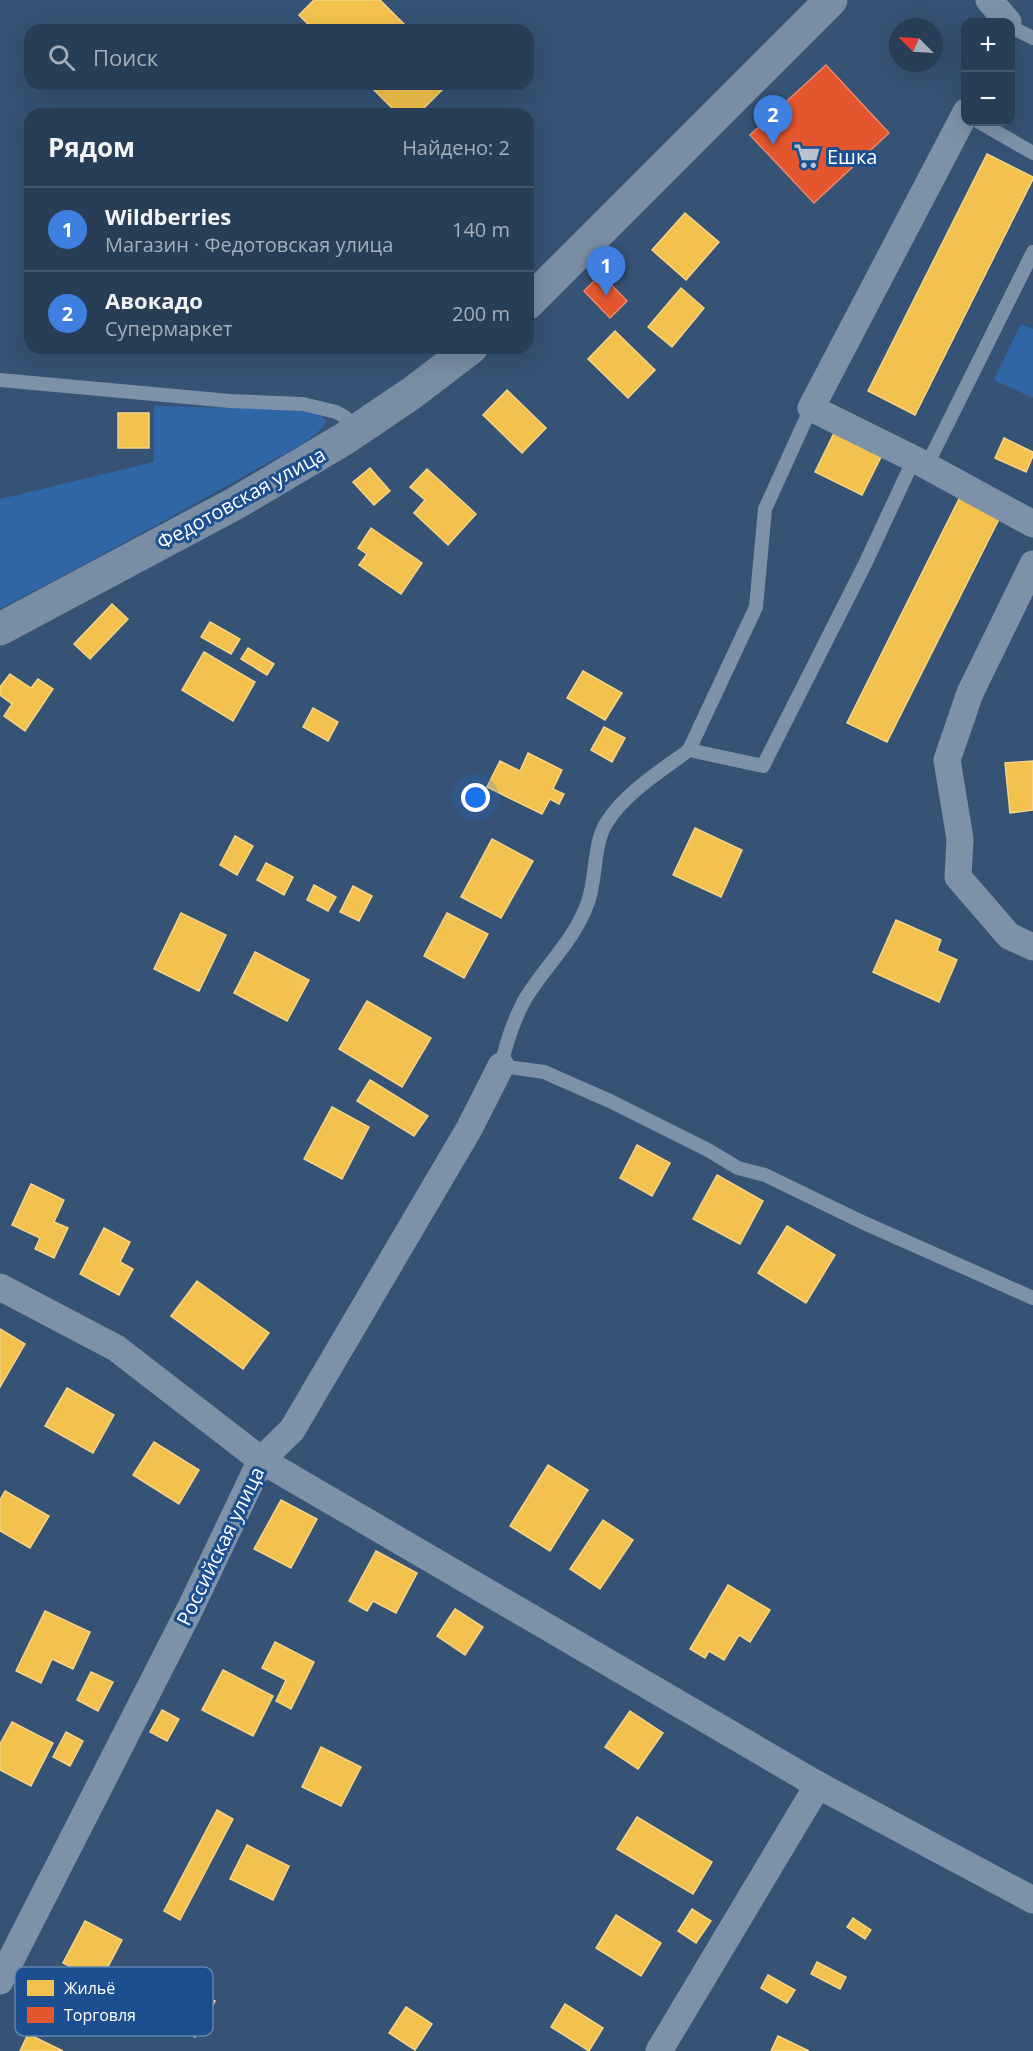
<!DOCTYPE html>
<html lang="ru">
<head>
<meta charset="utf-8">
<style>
  body { margin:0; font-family:"Open Sans",sans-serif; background:#344961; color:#f1f3f6 }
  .controls { position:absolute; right:18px; top:18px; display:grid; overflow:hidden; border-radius:12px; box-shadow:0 6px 24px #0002 }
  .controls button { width:54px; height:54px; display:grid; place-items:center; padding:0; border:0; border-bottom:2px solid #44576d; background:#283e57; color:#f1f3f6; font:30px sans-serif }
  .compass { position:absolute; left:889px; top:18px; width:54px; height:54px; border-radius:50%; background:#283e57; box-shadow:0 6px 24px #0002; rotate:294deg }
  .you { position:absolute; left:476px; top:798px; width:21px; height:21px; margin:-15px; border:4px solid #fff; border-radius:50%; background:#1a73e8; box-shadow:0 0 0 9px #1a73e833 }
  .badge { display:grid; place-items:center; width:39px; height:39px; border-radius:50%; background:#8c9099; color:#fff; font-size:20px; font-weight:700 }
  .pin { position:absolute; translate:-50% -50px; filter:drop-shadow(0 2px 3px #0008) }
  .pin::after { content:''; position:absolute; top:32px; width:21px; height:18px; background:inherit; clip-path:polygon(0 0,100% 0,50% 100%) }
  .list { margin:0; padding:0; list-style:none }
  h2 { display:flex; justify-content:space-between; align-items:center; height:78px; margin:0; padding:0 24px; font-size:26px }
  h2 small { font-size:20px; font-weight:400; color:#a5aeba }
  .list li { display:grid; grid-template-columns:39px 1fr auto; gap:18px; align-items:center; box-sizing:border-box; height:84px; padding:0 24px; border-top:2px solid #44576d }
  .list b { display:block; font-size:22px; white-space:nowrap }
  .list p { margin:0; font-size:20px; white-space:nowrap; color:#a5aeba }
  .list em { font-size:20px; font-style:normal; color:#a5aeba }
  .icon { flex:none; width:33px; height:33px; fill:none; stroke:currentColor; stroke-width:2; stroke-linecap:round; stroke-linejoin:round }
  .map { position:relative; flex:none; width:1033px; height:2051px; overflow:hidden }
  .search { position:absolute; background:#283e57; box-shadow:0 6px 24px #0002; left:24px; top:24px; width:510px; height:66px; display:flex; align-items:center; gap:15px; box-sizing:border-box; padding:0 21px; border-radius:18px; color:#a5aeba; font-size:22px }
  .panel { position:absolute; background:#283e57; box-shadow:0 6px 24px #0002; left:24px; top:108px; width:510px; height:246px; border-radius:18px }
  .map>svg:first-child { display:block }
  .green { fill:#2f66a5 }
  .homes { fill:#f2c14e; stroke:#f6d483; stroke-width:1.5 }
  .shops { fill:#e4572e; stroke:#ec896d; stroke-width:1.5 }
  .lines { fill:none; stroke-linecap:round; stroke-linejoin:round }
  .lane { stroke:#7d92a8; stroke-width:14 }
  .street { stroke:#7d92a8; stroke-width:27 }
  .secondary { stroke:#798da4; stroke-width:33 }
  .labels { text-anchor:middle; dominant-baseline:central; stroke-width:6; stroke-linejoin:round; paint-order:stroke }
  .poi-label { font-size:20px; fill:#fff; stroke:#1b4f8f; text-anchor:start }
  .street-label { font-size:20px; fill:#fff; stroke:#1b4f8f }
  .key { fill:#1b4f8f; stroke:#5f84b1; stroke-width:1.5 }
  .key-label { font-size:16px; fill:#fff }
</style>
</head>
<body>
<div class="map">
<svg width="1033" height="2051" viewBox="0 0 1033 2051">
  <rect width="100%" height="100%" fill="#365274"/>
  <g class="green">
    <polygon points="1021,324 1033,329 1033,398 994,380"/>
    <path d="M 154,406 L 285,409 L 316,413 L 323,417 L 326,422 C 316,441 277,457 258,468 C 173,517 87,563 0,609 L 0,499 L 154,462 Z"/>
  </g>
  <g class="homes">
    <polygon points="314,0 380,0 410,30 314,30 299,15"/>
    <polygon points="368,84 448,84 418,114 398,114"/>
    <polygon points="987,154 1033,177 1033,179 915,415 868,391"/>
    <polygon points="685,213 719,242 686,280 652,250"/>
    <polygon points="681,288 704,308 672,347 648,327"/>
    <polygon points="615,331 655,370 628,398 588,359"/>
    <polygon points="507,390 546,428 522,453 483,415"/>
    <rect x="118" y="413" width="31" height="35"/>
    <polygon points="836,429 883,453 862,495 815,472"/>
    <polygon points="1004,438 1033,452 1033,456 1026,472 995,458"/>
    <polygon points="370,468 390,491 374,505 353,482"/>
    <polygon points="427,469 476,514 448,545 414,513 425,500 410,487"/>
    <polygon points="960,497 1000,517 887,742 847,723"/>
    <polygon points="371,528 422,563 401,594 359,565 367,554 358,548"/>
    <polygon points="112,604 128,619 90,659 74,644"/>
    <polygon points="210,622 240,639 231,654 201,637"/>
    <polygon points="248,648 274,664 267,675 241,659"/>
    <polygon points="204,652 255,682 233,721 182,690"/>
    <polygon points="583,671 622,693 605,720 567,698"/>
    <polygon points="10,674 31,688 38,679 53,689 25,731 4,716 12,704 0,695 0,687"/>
    <polygon points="313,708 338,722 328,741 303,727"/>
    <polygon points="604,727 625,738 612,762 591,750"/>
    <polygon points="528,753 562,770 553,789 564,794 559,804 550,799 542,814 487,787 500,761 520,771"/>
    <polygon points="1033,761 1033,810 1010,813 1005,763"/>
    <polygon points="695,828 742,850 721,897 673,875"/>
    <polygon points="235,836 253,846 237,875 220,865"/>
    <polygon points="492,839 533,861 501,918 461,897"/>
    <polygon points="266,863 293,877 284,895 257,880"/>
    <polygon points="314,885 336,897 328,911 307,900"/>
    <polygon points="353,886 372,896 359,921 340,912"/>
    <polygon points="181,913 226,935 199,991 154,969"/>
    <polygon points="447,913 488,934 464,978 424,956"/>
    <polygon points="896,920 941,940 937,951 957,960 939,1002 873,972"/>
    <polygon points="255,952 309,980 287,1021 234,993"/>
    <polygon points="367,1001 431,1038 402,1087 339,1049"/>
    <polygon points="370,1080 428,1116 414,1136 357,1101"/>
    <polygon points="332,1107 369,1127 342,1179 304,1159"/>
    <polygon points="637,1145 670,1163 652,1196 620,1178"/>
    <polygon points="717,1175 763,1201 740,1244 693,1219"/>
    <polygon points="31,1184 64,1200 54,1222 68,1228 54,1258 35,1249 40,1238 12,1225"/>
    <polygon points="787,1226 835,1255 806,1303 758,1273"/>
    <polygon points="104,1228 130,1242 120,1262 133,1269 119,1295 80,1274"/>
    <polygon points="197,1281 269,1333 243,1369 171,1316"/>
    <polygon points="0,1329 25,1344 0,1387"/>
    <polygon points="67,1388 114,1415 93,1453 45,1426"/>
    <polygon points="154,1442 199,1470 179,1504 133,1475"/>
    <polygon points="548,1465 588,1490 550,1551 510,1526"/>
    <polygon points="5,1491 49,1516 30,1548 0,1531 0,1500"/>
    <polygon points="281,1500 317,1519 291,1568 254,1549"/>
    <polygon points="603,1520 633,1540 600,1589 570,1569"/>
    <polygon points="376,1551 417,1573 396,1613 373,1601 367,1611 349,1601"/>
    <polygon points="728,1585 770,1610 750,1642 739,1635 724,1660 709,1651 705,1658 690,1649"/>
    <polygon points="455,1609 483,1627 465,1655 437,1636"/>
    <polygon points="45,1611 90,1632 73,1669 52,1659 41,1683 16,1671"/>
    <polygon points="275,1642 314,1662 291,1709 276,1701 286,1680 262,1668"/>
    <polygon points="223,1670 273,1696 253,1736 202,1710"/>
    <polygon points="91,1672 113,1682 98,1711 77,1700"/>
    <polygon points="162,1710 179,1719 167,1741 150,1732"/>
    <polygon points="630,1711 663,1733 638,1769 605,1747"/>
    <polygon points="12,1722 53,1743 31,1786 0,1770 0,1744"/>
    <polygon points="66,1732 83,1741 70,1766 53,1757"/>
    <polygon points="321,1747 361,1767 341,1806 302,1787"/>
    <polygon points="217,1810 233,1819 180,1920 164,1911"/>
    <polygon points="637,1817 712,1862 693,1894 617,1849"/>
    <polygon points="247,1845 289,1866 273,1900 230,1879"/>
    <polygon points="692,1909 711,1921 696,1943 678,1931"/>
    <polygon points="616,1915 661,1943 641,1976 596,1948"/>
    <polygon points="853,1918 871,1930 865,1939 847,1927"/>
    <polygon points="85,1921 122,1940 100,1982 63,1963"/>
    <polygon points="817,1962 846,1977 840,1989 811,1974"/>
    <polygon points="768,1975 795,1990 787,2003 761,1988"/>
    <polygon points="176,1980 215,2001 195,2037 156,2016"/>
    <polygon points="565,2004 603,2028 589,2051 551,2027"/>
    <polygon points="406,2007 432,2024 415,2050 389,2033"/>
    <polygon points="28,2034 63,2051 20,2051"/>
    <polygon points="778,2036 809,2051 771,2051"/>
  </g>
  <g class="shops">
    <polygon points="826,65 889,133 814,203 750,135"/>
    <polygon points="601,274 627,301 610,318 584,291"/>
  </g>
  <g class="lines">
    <g class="lane">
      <polyline points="1011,27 1033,38"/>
      <polyline points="979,122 1033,153"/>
      <polyline points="0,380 230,401 303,404 336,412 345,417 355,432"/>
      <path d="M 914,459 L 865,564 L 763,766 L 689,750 C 661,771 626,792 607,822 C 593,843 597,876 588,902 C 575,940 544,967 524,1001 C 513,1022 506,1043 501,1066 L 544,1072 L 610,1101 L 708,1150 L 738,1168 L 765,1175 L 862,1222 L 1033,1298"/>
      <polyline points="926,467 1033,252"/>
      <polyline points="689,750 756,607 765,509 811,408"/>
    </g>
    <g class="street">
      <polyline points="989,0 1008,22"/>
      <polyline points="966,112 811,408 914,459 1033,524"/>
      <polyline points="1033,564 970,693 947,760 960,839 958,877 1009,936 1033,947"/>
      <polyline points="0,1287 116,1348 261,1460 818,1785 1033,1900"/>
      <polyline points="0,1981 190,1609 261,1460 292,1430 469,1129 501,1066"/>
      <polyline points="659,2051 818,1785"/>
    </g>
    <g class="secondary">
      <polyline points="528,303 831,0"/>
      <polyline points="0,629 236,503 344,439 412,393 471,348"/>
    </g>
  </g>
  <defs>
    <g id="supermarket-bare" transform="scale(2.07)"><path d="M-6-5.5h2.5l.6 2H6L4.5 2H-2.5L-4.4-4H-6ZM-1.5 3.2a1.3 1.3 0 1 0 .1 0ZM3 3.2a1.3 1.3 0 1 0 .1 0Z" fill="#b9c2ce" stroke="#1b4f8f" stroke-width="2.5" paint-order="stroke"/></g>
  </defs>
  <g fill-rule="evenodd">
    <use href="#supermarket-bare" x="807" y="156"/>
  </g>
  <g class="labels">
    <g class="poi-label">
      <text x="827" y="156">Ешка</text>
    </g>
    <g class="street-label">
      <text transform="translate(241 498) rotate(-29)">Федотовская улица</text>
      <text transform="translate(220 1546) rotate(-64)">Российская улица</text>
    </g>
  </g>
  <rect x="15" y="1967" width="198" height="69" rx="9" class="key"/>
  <rect x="27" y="1980" width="27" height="16" fill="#f2c14e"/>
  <rect x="27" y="2007" width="27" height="16" fill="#e4572e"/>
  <g class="key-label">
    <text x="64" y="1994">Жильё</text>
    <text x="64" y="2021">Торговля</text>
  </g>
</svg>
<div class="controls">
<button>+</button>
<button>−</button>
</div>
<svg class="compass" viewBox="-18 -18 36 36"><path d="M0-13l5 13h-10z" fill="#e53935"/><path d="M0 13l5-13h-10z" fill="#a5aeba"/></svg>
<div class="you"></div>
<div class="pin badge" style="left:606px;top:296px;background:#3f7fe0">1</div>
<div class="pin badge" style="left:773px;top:145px;background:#3f7fe0">2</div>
<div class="search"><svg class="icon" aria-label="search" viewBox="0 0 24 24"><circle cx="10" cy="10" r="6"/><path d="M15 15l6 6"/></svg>Поиск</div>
<section class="panel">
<h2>Рядом<small>Найдено: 2</small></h2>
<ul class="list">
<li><span class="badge" style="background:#3f7fe0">1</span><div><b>Wildberries</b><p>Магазин · Федотовская улица</p></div><em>140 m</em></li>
<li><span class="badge" style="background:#3f7fe0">2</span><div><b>Авокадо</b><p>Супермаркет</p></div><em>200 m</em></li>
</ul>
</section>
</div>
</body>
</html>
